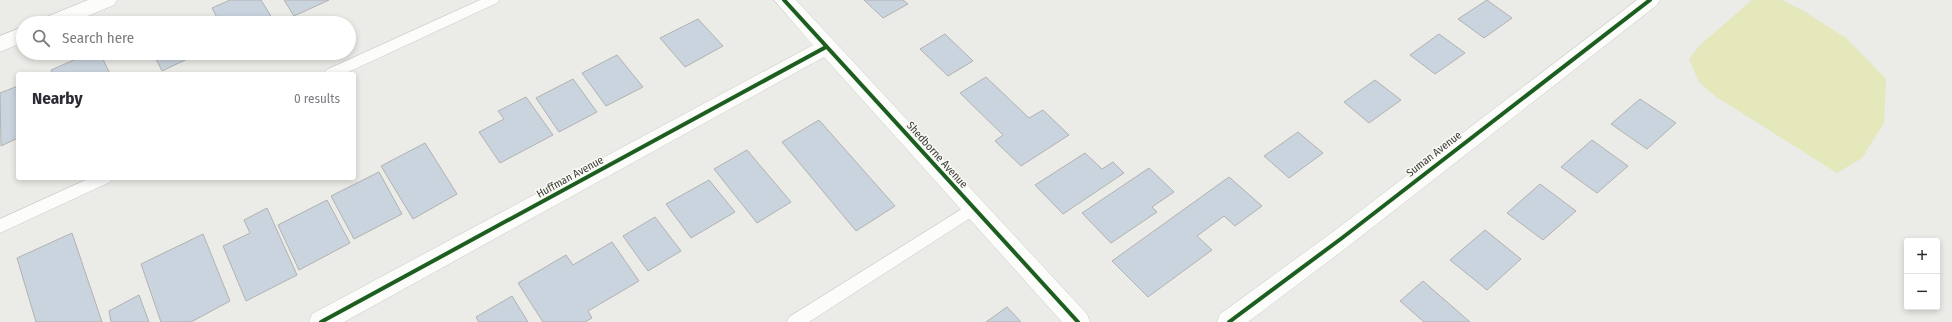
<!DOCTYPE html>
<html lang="en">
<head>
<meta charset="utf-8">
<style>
  body { margin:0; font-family:"Fira Sans Condensed",sans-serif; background:#f7f7f7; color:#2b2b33 }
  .controls { position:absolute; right:12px; bottom:12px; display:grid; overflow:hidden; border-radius:4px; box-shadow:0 2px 6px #0003 }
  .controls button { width:36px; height:36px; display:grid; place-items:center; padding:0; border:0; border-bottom:1px solid #e1e1e2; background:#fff; color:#2b2b33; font:20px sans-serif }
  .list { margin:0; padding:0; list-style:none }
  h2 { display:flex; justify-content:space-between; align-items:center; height:52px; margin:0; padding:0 16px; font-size:17px }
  h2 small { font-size:13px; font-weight:400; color:#7c7c81 }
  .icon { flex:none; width:22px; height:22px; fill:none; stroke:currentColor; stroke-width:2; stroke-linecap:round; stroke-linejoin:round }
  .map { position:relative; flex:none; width:1952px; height:322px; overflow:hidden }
  .search { position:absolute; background:#fff; box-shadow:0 2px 6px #0003; left:16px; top:16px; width:340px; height:44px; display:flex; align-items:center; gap:10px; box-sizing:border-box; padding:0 14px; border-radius:22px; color:#7c7c81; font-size:15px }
  .panel { position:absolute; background:#fff; box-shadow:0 2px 6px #0003; left:16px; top:72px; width:340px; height:108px; border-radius:4px }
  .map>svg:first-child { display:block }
  .green { fill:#e4e8bb }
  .building { fill:#c9d4de; stroke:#b2b2b1 }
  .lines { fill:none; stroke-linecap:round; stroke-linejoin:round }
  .lane-casing { stroke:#c8c8c5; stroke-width:1 }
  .street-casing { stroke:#c8c8c5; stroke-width:1 }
  .lane { fill:#fcfcfb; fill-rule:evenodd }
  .street { fill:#fcfcfb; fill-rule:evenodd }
  .cycleway-casing { stroke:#f9faf4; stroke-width:6 }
  .cycleway { stroke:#1b5e20; stroke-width:4 }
  .labels { text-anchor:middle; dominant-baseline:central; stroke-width:3; stroke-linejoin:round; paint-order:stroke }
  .street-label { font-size:11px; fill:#3b3b39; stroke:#f9faf4 }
</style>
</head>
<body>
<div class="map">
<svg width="1952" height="322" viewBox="0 0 1952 322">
  <rect width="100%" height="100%" fill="#ebebe7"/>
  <polygon class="green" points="1752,0 1782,0 1802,10 1846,38 1886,79 1884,123 1862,158 1837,173 1715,96 1699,82 1689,59 1700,45"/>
  <g class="building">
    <polygon points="230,0 261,0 274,21 269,23 220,23 212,8"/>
    <polygon points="284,0 329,0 294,16"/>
    <polygon points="864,0 903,0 908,4 883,18"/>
    <polygon points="1487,0 1512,18 1484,38 1458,19"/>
    <polygon points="189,17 193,23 175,23"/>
    <polygon points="698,19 723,46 685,67 660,38"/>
    <polygon points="945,34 973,61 948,76 920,49"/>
    <polygon points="1439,34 1465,53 1435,74 1410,55"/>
    <polygon points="90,53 100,53 110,74 53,74 51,70"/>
    <polygon points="153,53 200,53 162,71"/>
    <polygon points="617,55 643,87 606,106 582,73"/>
    <polygon points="986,77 1029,118 1043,110 1069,135 1021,166 995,141 1003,135 960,93"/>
    <polygon points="573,79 597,112 559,132 536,98"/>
    <polygon points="1375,80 1401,100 1369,123 1344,102"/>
    <polygon points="18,86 18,138 1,146 0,93"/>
    <polygon points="526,97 553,135 500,163 479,132 504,119 498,111"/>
    <polygon points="1640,99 1676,123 1647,149 1611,124"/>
    <polygon points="819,120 895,206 856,231 782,142"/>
    <polygon points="1298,132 1323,153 1289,178 1264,156"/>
    <polygon points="1592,140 1628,166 1597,193 1561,167"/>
    <polygon points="425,143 457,194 413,219 381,166"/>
    <polygon points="747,150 791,202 757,223 714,169"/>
    <polygon points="1085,153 1102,169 1113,162 1124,173 1063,214 1035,185"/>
    <polygon points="1149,168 1174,192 1152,207 1157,212 1111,243 1082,213"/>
    <polygon points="379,172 402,214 354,239 331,196"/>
    <polygon points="1229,177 1262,206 1235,226 1224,216 1197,236 1212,250 1148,297 1112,261"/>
    <polygon points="709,180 735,212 691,238 666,204"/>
    <polygon points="1540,184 1576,211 1543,240 1507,213"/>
    <polygon points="327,200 350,243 299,270 278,225"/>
    <polygon points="267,208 297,275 246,301 223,246 250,233 244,220"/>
    <polygon points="655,217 681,251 648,271 623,236"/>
    <polygon points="1485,230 1521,259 1487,290 1450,260"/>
    <polygon points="72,233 102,322 36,322 17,258"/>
    <polygon points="203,234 230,301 191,322 161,322 141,264"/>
    <polygon points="612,242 639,281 588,311 592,318 585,322 543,322 518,283 566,255 573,265"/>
    <polygon points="1423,281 1470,322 1424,322 1400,301"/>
    <polygon points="139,295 149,322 111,322 109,311"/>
    <polygon points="512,296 528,322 479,322 476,317"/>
    <polygon points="1007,307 1021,322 986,322"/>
  </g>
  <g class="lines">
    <g class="lane-casing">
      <g id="lane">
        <polygon points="480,0 499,0 497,3 344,74 324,74 326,70"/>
        <polygon points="90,178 113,178 110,182 0,233 0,219"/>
        <polygon points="973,202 978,203 981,208 978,213 809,322 787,322 789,317"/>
      </g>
    </g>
    <g class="street-casing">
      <g id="street">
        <polygon points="88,0 117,0 114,5 71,23 41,23 44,18"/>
        <polygon points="774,0 796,0 1087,314 1090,322 1062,322 824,57 344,322 309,322 312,314 813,45"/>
        <polygon points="1637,0 1660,0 1657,5 1350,245 1248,322 1217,322 1220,314 1334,231"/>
        <polygon points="23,27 23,42 0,52 0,36"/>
      </g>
    </g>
    <use href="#lane" class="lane"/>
    <use href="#street" class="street"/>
    <g class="cycleway-casing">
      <g id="cycleway">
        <polyline points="784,0 1078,322"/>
        <polyline points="321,322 826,47"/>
        <polyline points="1229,322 1342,238 1650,0"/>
      </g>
    </g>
    <use href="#cycleway" class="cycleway"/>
  </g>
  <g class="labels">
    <g class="street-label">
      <text transform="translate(1434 154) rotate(-38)">Suman Avenue</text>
      <text transform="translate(937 155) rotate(48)">Shedborne Avenue</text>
      <text transform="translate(570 177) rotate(-29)">Huffman Avenue</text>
    </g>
  </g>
</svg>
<div class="controls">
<button>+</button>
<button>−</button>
</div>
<div class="search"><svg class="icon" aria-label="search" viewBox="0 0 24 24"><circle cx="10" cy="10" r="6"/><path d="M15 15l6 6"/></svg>Search here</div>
<section class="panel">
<h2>Nearby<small>0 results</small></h2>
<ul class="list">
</ul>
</section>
</div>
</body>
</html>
